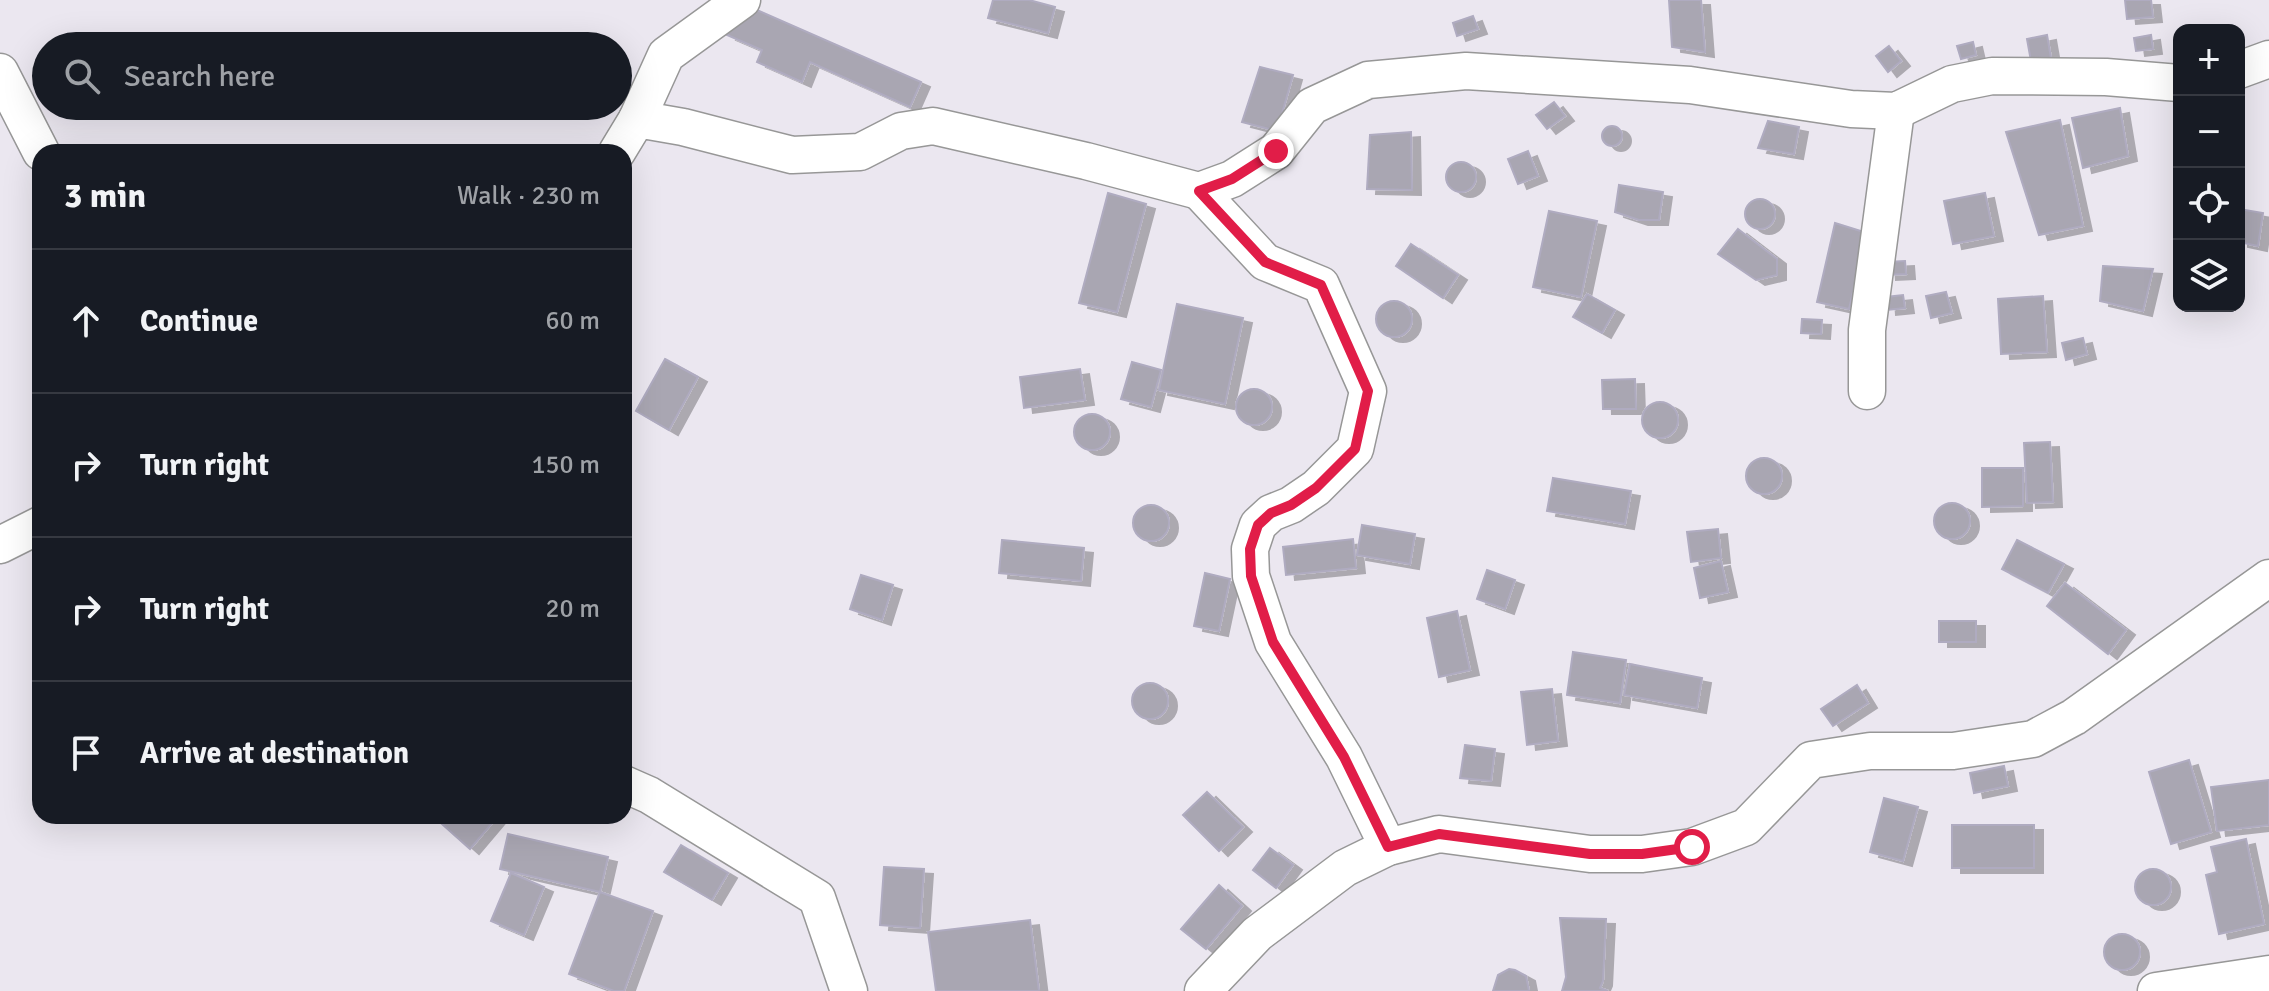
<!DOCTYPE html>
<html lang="en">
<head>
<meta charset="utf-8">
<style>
  body { margin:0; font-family:Signika,sans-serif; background:#242831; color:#f1f3f6 }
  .controls { position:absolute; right:24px; top:24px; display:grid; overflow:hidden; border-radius:16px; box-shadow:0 8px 32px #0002 }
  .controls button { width:72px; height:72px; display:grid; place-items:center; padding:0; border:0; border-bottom:2px solid #363941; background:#171b24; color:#f1f3f6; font:40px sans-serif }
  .stop { position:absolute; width:24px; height:24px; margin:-18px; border:6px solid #e11d48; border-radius:50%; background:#fff }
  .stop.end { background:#e11d48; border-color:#fff; box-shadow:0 2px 8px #0008 }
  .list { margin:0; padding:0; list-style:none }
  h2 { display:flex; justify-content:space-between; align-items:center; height:104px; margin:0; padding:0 32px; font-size:34px }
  h2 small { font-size:26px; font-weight:400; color:#9ea1a6 }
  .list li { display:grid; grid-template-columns:52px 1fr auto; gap:24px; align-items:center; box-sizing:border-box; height:144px; padding:0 32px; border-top:2px solid #363941 }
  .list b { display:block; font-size:30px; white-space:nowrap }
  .list em { font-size:26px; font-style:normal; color:#9ea1a6 }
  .icon { flex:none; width:44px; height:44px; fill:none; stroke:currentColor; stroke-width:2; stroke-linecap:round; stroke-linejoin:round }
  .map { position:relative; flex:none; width:2269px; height:991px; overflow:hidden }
  .search { position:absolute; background:#171b24; box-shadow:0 8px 32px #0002; left:32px; top:32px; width:600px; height:88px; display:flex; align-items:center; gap:20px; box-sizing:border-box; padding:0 28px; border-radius:44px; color:#9ea1a6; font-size:30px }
  .panel { position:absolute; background:#171b24; box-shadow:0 8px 32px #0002; left:32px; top:144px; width:600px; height:680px; border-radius:24px }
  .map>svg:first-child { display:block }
  .building { fill:#a9a6b2; stroke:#afabc0; stroke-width:2; filter:url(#shadow) }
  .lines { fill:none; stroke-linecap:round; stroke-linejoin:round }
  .minor-casing { stroke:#979797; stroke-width:39 }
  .minor { stroke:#fff; stroke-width:36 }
  .route { stroke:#e11d48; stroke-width:10 }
</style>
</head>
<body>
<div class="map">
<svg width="2269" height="991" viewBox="0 0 2269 991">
  <defs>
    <filter id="shadow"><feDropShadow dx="9" dy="5" stdDeviation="0" flood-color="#0004"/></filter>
  </defs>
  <rect width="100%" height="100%" fill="#ebe7f0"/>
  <g class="building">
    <polygon points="993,0 1029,0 1055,7 1048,33 988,18"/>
    <polygon points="1669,0 1701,0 1705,52 1672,47"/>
    <polygon points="2125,0 2151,0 2153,17 2127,19"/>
    <polygon points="741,3 921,82 910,107 810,62 802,82 757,62 762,50 727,35"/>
    <polygon points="1473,16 1478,29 1457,36 1453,23"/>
    <polygon points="2047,35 2051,58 2031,61 2027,39"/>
    <polygon points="2151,35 2153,49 2136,51 2134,38"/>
    <polygon points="1973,42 1976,55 1961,59 1957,46"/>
    <polygon points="1889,46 1901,61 1888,72 1876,56"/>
    <polygon points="1260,67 1293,75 1277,131 1242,122"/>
    <polygon points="1554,102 1565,116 1547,129 1536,115"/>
    <polygon points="2120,108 2128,156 2083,168 2072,118"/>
    <polygon points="2060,120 2083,226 2039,235 2006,132"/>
    <polygon points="1768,121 1799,127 1794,154 1758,148"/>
    <circle cx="1612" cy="136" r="10"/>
    <polygon points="1411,132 1412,190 1367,189 1370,135"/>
    <polygon points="1528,151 1538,176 1518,184 1508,159"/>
    <circle cx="1461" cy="177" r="15"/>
    <polygon points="1619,185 1663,192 1659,220 1639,220 1615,212"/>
    <polygon points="1108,193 1146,204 1117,312 1079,303"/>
    <polygon points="1985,193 1994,236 1953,244 1944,201"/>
    <circle cx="1760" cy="214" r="15"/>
    <polygon points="2239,209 2263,213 2258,246 2239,242"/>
    <polygon points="1549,211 1597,221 1581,297 1533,287"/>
    <polygon points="1835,223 1867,233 1849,309 1817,302"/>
    <polygon points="1738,229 1777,259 1777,275 1756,280 1718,254"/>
    <polygon points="1411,244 1458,275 1443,298 1396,266"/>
    <polygon points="1905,261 1906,274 1887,275 1886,262"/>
    <polygon points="2103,266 2153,269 2143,311 2100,301"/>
    <polygon points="1946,292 1952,313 1931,318 1926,296"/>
    <polygon points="1587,294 1615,310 1602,333 1573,317"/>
    <polygon points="1903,295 1905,308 1887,310 1886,297"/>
    <polygon points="2043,296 2047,352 2001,354 1998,299"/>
    <circle cx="1394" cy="319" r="18"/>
    <polygon points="1177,304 1243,318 1225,404 1159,390"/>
    <polygon points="1802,319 1822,320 1821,334 1801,333"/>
    <polygon points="2083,338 2087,354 2066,360 2062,343"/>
    <polygon points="665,359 698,377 669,430 636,411"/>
    <polygon points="1132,362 1161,370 1151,407 1121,399"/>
    <polygon points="1080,369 1085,400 1024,408 1020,377"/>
    <polygon points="1635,379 1636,409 1603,409 1602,380"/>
    <circle cx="1254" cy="407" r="18"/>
    <circle cx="1660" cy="420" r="18"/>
    <circle cx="1092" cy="432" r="18"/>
    <polygon points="2050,442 2053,502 2027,503 2024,443"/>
    <circle cx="1764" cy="476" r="18"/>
    <polygon points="1982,468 2023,468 2023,506 1982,507"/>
    <polygon points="1553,478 1631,491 1625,524 1547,511"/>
    <circle cx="1952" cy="521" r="18"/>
    <circle cx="1151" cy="523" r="18"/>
    <polygon points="1362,525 1415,534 1410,564 1357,555"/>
    <polygon points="1718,529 1721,558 1691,562 1687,532"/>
    <polygon points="1353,539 1356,568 1286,575 1283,547"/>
    <polygon points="1002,540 1084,548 1081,581 999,573"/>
    <polygon points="2017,540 2064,564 2048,593 2002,569"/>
    <polygon points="1721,561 1728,592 1700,598 1694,568"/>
    <polygon points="1487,570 1515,580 1505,609 1477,599"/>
    <polygon points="1205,573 1230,579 1219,631 1194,626"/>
    <polygon points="861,575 893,585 882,620 850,609"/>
    <polygon points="2065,583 2126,630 2108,654 2047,606"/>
    <polygon points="1457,611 1470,670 1439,677 1427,618"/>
    <rect x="1939" y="621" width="37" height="21"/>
    <polygon points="1573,652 1626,660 1620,703 1567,695"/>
    <polygon points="1630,664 1702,678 1697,708 1624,695"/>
    <circle cx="1150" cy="701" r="18"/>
    <polygon points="1857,685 1868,703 1833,726 1821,709"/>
    <polygon points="1552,689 1558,741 1527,745 1521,692"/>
    <polygon points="1465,745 1495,749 1491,781 1460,778"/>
    <polygon points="2189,760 2211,832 2171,844 2149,772"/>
    <polygon points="2004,766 2008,786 1974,793 1970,773"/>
    <polygon points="2269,780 2269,825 2217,831 2211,787"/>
    <polygon points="1207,792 1243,827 1219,851 1183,815"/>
    <polygon points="1884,798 1918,807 1903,861 1870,852"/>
    <polygon points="433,816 498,816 470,849"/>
    <rect x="1952" y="825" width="82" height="43"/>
    <polygon points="508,834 608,857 600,892 500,869"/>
    <polygon points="2246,839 2264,924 2219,934 2206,875 2217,872 2211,847"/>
    <polygon points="681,845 728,873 712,900 664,872"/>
    <polygon points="1270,848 1293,865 1276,888 1253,870"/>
    <polygon points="884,867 924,869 920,928 880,925"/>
    <circle cx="2153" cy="887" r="18"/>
    <polygon points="511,873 544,887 524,935 491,921"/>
    <polygon points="1219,885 1242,906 1206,949 1181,929"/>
    <polygon points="600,892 653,911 624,991 614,991 569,974"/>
    <polygon points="1560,918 1606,919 1603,981 1600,988 1608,991 1562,991 1566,977"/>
    <polygon points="1030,920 1039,991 936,991 928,932"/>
    <circle cx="2122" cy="952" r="18"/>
    <polygon points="1509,969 1515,970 1526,976 1529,991 1493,991 1498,975"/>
  </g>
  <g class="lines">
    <g class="minor-casing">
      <g id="minor">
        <polyline points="2239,70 2269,59"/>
        <polyline points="0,72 41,152"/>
        <polyline points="637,119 666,55 742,0"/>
        <polyline points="617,152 637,119 683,127 792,155 860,152 901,131 933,126 1086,161 1199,191 1232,179 1276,151 1312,106 1368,80 1466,71 1690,85 1851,109 1896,111 1952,84 1992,76 2106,77 2179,83"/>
        <polyline points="1199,191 1265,262 1321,285 1368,391 1355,449 1316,488 1291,505 1271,513 1258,525 1250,549 1251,576 1273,642 1344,757 1388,847"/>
        <polyline points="1867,391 1867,330 1896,111"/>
        <polyline points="0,545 40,525"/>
        <polyline points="624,784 649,795 817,898 849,991"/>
        <polyline points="1203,991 1257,934 1345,868 1388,847 1439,834 1590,854 1642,854 1692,847 1746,827 1811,760 1870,751 1953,751 2033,739 2074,717 2269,578"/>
        <polyline points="2156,991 2269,974"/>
      </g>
    </g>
    <use href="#minor" class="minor"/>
  </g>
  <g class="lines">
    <polyline class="route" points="1276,151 1232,179 1199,191 1265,262 1321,285 1368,391 1355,449 1316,488 1291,505 1271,513 1258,525 1250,549 1251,576 1273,642 1344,757 1388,847 1439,834 1590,854 1642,854 1692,847"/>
  </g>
</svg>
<div class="controls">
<button>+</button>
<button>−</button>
<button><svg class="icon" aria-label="locate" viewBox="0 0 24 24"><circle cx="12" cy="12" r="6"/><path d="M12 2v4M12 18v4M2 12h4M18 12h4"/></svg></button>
<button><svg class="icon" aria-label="layers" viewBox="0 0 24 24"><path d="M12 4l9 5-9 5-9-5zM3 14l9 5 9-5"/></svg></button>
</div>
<div class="stop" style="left:1692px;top:847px"></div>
<div class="stop end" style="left:1276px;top:151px"></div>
<div class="search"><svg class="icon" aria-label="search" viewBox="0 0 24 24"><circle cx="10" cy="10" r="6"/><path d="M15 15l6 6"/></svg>Search here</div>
<section class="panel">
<h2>3 min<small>Walk · 230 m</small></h2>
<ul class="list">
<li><svg class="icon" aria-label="ahead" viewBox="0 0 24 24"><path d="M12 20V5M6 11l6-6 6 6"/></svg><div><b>Continue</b></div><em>60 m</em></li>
<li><svg class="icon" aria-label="right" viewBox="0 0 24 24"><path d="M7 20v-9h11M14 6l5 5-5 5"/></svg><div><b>Turn right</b></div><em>150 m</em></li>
<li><svg class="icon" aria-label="right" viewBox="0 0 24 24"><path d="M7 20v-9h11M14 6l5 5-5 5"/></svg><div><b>Turn right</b></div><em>20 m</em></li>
<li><svg class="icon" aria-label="arrive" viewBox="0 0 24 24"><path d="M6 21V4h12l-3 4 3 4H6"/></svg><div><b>Arrive at destination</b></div></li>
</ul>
</section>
</div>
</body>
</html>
